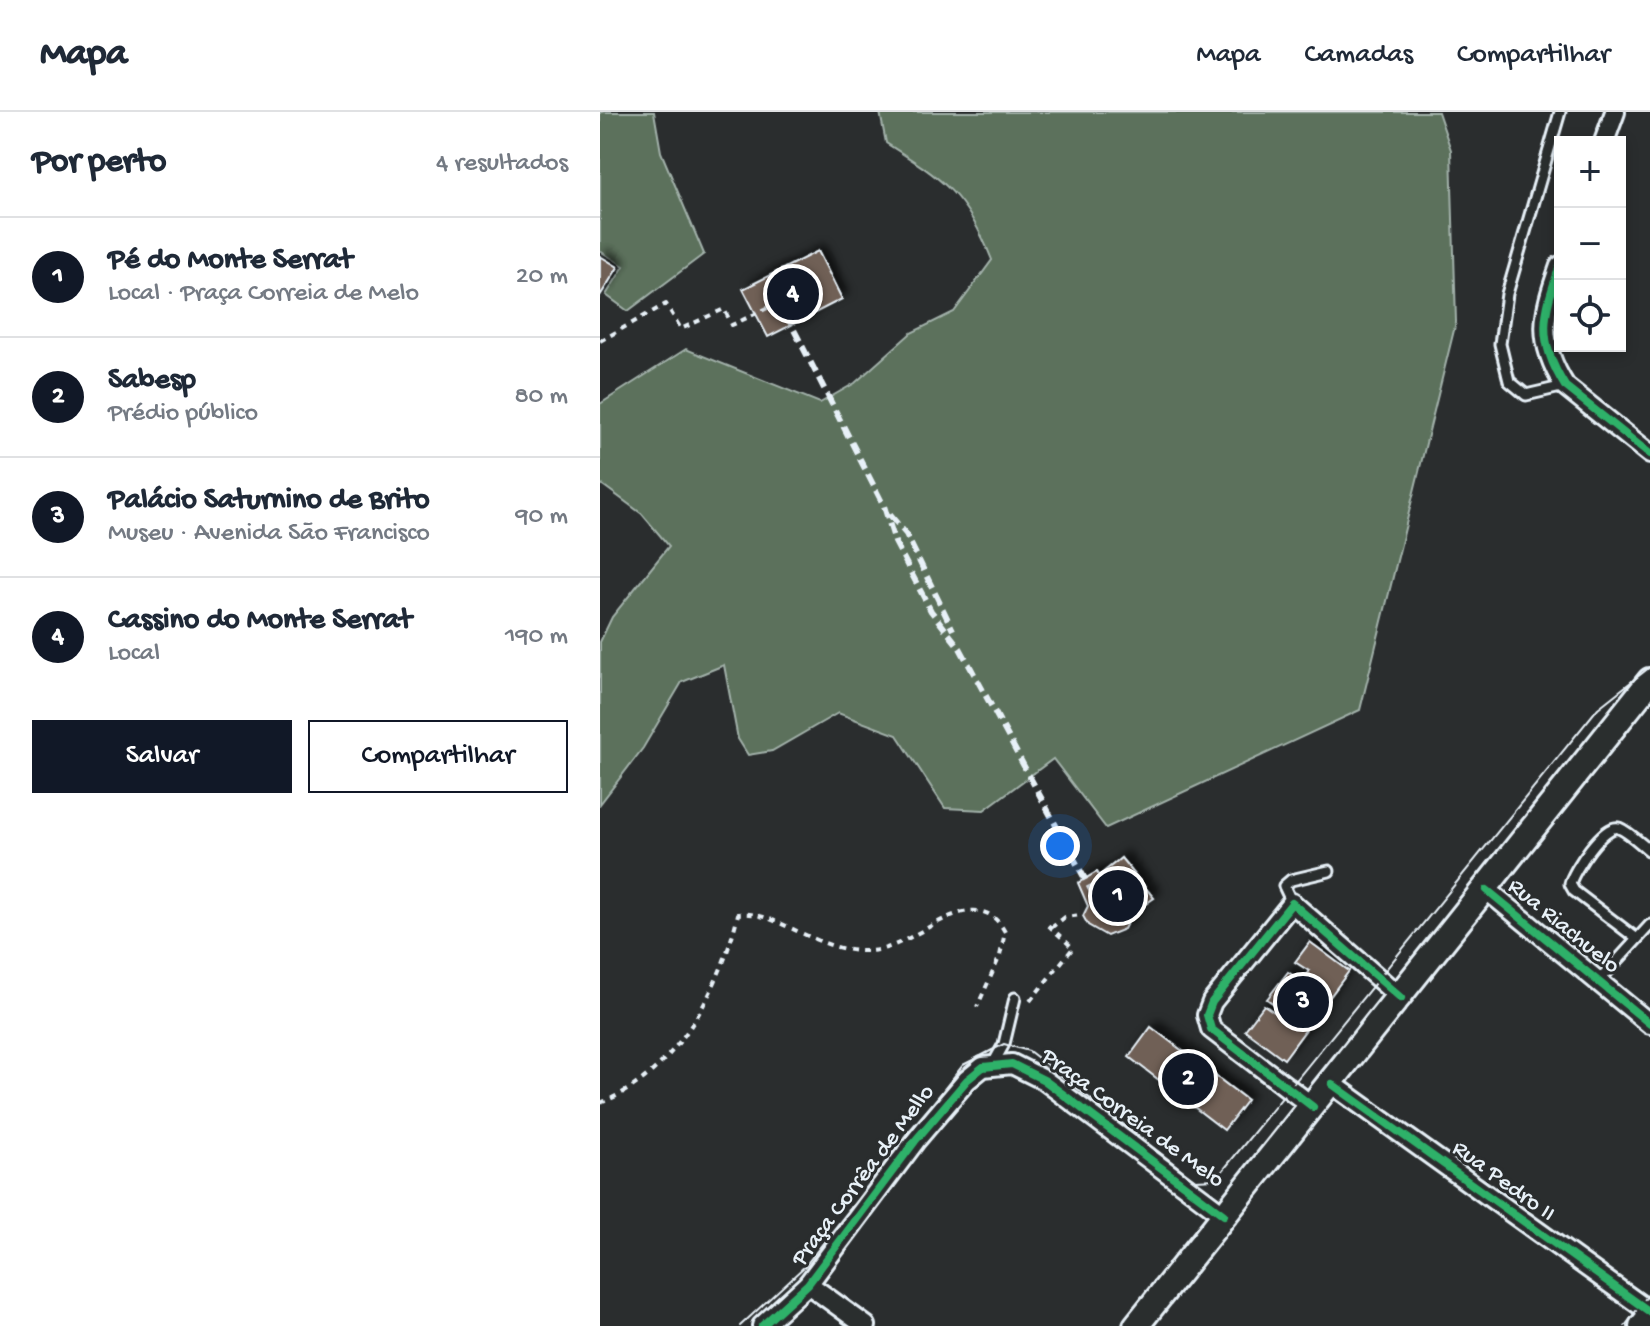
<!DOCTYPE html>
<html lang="pt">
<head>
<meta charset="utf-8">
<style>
  body { margin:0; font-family:"Gochi Hand",sans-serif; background:#f2f2f3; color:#1f2937 }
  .controls { position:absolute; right:24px; top:24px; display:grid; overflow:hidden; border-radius:0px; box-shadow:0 4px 12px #0003 }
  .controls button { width:72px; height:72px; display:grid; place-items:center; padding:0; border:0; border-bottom:2px solid #e0e1e3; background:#fff; color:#1f2937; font:40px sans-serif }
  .you { position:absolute; left:460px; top:734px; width:28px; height:28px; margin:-20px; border:6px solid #fff; border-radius:50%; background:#1a73e8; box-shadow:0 0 0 12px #1a73e833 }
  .badge { display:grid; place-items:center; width:52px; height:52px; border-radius:50%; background:#111827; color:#fff; font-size:26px; font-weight:700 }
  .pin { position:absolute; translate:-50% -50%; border:4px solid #fff; box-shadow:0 2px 8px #0006 }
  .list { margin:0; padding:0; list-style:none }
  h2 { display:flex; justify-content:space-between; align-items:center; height:104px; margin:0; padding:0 32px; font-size:34px }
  h2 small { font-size:26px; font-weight:400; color:#747a83 }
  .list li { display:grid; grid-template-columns:52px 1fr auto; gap:24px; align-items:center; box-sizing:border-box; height:120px; padding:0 32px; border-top:2px solid #e0e1e3 }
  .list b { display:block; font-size:30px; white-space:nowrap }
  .list p { margin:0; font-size:26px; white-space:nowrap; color:#747a83 }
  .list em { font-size:26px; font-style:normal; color:#747a83 }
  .actions { display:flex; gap:16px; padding:24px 32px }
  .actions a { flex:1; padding:18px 0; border:2px solid #111827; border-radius:0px; text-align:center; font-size:28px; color:#111827 }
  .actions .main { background:#111827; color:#fff }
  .icon { flex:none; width:44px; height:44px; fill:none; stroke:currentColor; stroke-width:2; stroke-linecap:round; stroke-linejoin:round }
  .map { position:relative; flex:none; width:1050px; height:1214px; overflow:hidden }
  header { display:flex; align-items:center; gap:48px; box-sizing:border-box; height:112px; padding:0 40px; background:#fff; border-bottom:2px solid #e0e1e3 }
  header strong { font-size:38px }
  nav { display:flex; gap:44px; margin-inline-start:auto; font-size:28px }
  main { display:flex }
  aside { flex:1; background:#fff }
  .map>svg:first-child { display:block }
  .green { fill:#5c715c; stroke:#a2b1aa; stroke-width:2 }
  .building { fill:#706057; stroke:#e8f1f8; stroke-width:2; filter:url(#shadow) }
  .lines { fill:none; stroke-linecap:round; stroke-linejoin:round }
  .service-casing { stroke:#e8f1f8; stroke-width:15 }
  .minor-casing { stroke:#e8f1f8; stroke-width:24 }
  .tertiary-casing { stroke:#e8f1f8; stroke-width:28 }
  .secondary-casing { stroke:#e8f1f8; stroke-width:30 }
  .path { stroke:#e8f1f8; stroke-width:4; stroke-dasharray:6 6; stroke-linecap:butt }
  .service { stroke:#2a2d2e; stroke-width:9 }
  .minor { stroke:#2a2d2e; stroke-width:18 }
  .tertiary { stroke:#2a2d2e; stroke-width:22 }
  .secondary { stroke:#2a2d2e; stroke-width:24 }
  .tram { stroke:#e8f1f8; stroke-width:2 }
  .rail { stroke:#e8f1f8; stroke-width:6; stroke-dasharray:12 6; stroke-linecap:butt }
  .cycleway-casing { stroke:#2a2d2e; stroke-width:13 }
  .cycleway { stroke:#2db169; stroke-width:8 }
  .labels { text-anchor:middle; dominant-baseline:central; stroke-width:6; stroke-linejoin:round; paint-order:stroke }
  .street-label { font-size:24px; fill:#e8f1f8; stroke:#2a2d2e }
</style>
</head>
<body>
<header>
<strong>Mapa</strong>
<nav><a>Mapa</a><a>Camadas</a><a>Compartilhar</a></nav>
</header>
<main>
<aside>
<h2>Por perto<small>4 resultados</small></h2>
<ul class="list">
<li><span class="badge">1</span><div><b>Pé do Monte Serrat</b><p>Local · Praça Correia de Melo</p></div><em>20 m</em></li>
<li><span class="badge">2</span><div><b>Sabesp</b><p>Prédio público</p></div><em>80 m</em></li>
<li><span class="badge">3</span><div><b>Palácio Saturnino de Brito</b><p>Museu · Avenida São Francisco</p></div><em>90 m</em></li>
<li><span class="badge">4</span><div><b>Cassino do Monte Serrat</b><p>Local</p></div><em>190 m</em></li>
</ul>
<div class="actions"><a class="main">Salvar</a><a>Compartilhar</a></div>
</aside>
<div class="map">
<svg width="1050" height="1214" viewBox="0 0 1050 1214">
  <defs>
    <filter id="shadow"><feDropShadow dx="7" dy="-7" stdDeviation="4" flood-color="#0009"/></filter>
  </defs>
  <rect width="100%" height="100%" fill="#2a2d2e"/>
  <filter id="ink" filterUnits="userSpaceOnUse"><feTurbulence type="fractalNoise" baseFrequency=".0125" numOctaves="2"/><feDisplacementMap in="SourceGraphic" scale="16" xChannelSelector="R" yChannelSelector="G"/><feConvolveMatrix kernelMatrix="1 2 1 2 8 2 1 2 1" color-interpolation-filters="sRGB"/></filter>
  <g filter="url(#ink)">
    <g class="green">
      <polygon points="0,0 54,0 61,40 104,142 28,199 6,183 24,154 0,139"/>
      <path d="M 280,0 L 838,0 L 851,38 L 856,210 L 760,598 L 506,716 L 453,647 L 384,698 L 345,696 L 297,623 L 238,601 L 172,639 L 148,643 L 138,627 L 124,553 L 82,570 L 43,636 L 0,692 L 0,530 L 12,505 L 69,434 L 42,402 L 0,371 L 0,292 L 86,237 L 220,291 L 255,271 L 311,221 L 354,200 L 392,148 C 366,82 344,68 286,31 Z"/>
    </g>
    <g class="building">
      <polygon points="218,139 242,187 168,225 143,177"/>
      <polygon points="0,144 18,155 0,184"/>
      <polygon points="521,746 554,786 530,803 525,802 529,807 524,817 507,824 488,813 483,804 488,794 478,771 497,760 509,782 512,780 500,763"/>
      <polygon points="710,830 749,859 684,947 645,918 664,893 677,902 681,897 667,887 688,860 701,869 709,859 695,850"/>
      <polygon points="551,915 647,988 624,1018 529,945"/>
    </g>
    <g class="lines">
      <g class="service-casing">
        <g id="service">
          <polyline points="960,0 907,182 900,232 909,269 926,283 965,274"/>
          <polyline points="692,791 684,774 691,768 729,759"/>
          <path d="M 1037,827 L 974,779 L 970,772 C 973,759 1004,711 1019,716 C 1029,720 1041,732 1050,739"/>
          <polyline points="998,870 1050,813"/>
          <polyline points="393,952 404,932 415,886"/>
        </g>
      </g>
      <g class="minor-casing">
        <g id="minor">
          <polyline points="1004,30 1015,0"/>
          <path d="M 960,154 C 943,202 936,228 965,274 L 1050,342"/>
          <polyline points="887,778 1050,912"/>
          <polyline points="732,972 1050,1200"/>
          <polyline points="713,995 611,917 607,903 612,890 692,791 801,886"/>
          <polyline points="208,1172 266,1214"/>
          <polyline points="162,1214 208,1172 315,1029 367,968 383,955 412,952 444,968 624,1103"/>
        </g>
      </g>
      <g class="tertiary-casing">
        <polyline id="tertiary" points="1041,1214 1050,1203"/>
      </g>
      <g class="secondary-casing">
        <polyline id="secondary" points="536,1214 1050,569"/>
      </g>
      <g class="path">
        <polyline points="0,229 66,192 81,217 124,197 132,213 180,190 186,202"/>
        <polyline points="451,816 465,805 481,803"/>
        <polyline points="430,889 473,836 448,813"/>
        <path d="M 0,991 C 75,964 121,876 138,802 C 178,797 223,847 278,838 C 320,831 376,766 405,820 L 400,844 L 377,895"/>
      </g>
      <use href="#service" class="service"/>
      <use href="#minor" class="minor"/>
      <use href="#tertiary" class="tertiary"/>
      <use href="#secondary" class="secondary"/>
      <g class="tram">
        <polyline points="140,1214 205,1154 363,953 404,932 429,939 595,1068 616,1067 998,596 1050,555"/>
        <polyline points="1025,1214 1050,1180"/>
      </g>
      <g class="rail">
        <polyline points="186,202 284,394 295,430 331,499 360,536 491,778"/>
        <polyline points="290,403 306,422 353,518"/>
      </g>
      <g class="cycleway-casing">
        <g id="cycleway">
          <path d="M 960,154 C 943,202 936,228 965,274 L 1050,342"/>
          <polyline points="887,778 1050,912"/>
          <polyline points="732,972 1050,1200"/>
          <polyline points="713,995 611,917 607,903 612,890 692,791 801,886"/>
          <polyline points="162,1214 208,1172 315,1029 367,968 383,955 412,952 444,968 624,1103"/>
        </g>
      </g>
      <use href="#cycleway" class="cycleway"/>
    </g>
  </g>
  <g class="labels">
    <g class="street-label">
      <text transform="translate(963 815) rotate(39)">Rua Riachuelo</text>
      <text transform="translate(532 1007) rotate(36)">Praça Correia de Melo</text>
      <text transform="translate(264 1064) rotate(-53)">Praça Corrêa de Mello</text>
      <text transform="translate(903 1070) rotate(36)">Rua Pedro II</text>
    </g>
  </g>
</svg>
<div class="controls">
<button>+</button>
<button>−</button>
<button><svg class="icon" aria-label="locate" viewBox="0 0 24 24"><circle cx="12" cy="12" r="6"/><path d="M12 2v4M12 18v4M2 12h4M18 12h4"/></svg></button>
</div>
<div class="you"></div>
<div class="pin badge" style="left:518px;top:784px">1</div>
<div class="pin badge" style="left:588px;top:967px">2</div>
<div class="pin badge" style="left:703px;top:890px">3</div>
<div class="pin badge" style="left:193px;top:182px">4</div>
</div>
</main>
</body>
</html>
